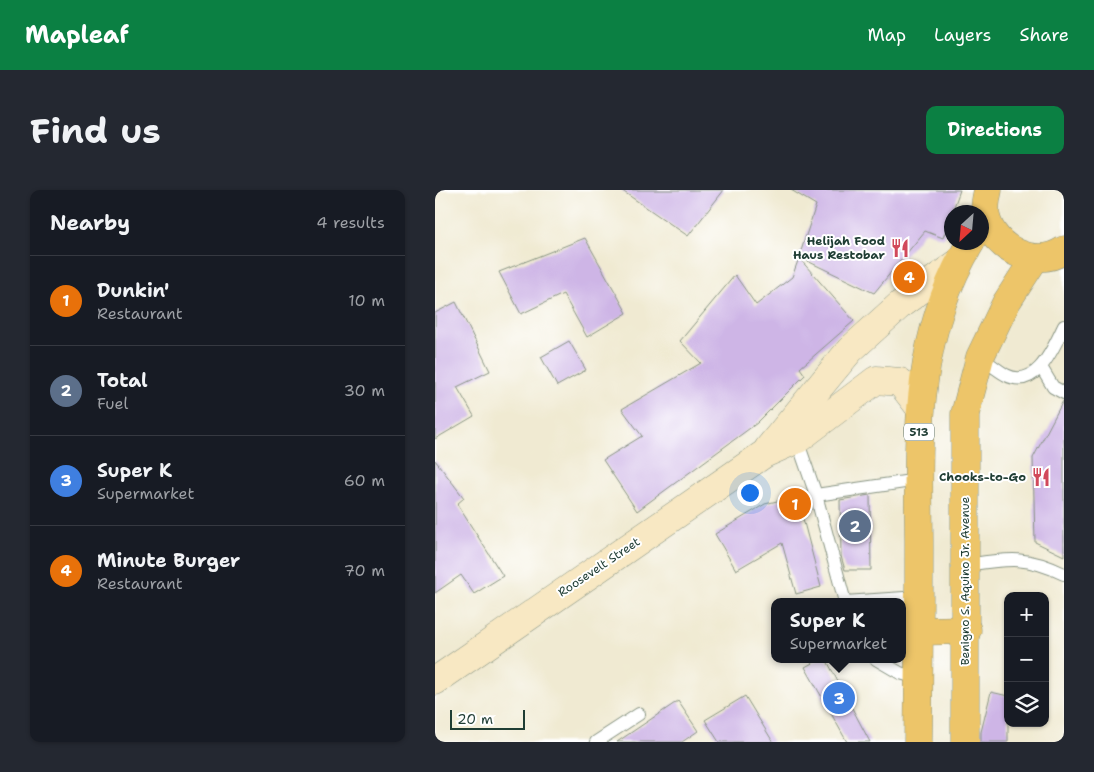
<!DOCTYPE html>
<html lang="en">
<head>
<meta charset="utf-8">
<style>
  body { margin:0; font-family:"Shantell Sans",sans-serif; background:#242831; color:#f1f3f6 }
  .controls { position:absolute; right:15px; bottom:15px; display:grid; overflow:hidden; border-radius:10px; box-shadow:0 1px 4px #0004 }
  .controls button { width:45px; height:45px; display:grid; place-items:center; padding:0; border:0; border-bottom:1px solid #363941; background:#171b24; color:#f1f3f6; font:25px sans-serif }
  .compass { position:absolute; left:509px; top:15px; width:45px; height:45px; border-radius:50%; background:#171b24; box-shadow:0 1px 4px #0004; rotate:206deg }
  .scale { position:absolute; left:15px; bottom:12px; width:75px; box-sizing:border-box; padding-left:5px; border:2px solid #1f3d34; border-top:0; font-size:14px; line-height:18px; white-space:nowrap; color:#1f3d34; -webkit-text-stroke:4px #fff; paint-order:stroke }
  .you { position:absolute; left:314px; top:302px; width:18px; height:18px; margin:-12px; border:4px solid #fff; border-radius:50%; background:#1a73e8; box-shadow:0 0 0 8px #1a73e833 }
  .badge { display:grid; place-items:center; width:32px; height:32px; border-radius:50%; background:#0b8043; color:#fff; font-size:16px; font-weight:700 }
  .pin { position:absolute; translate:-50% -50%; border:2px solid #fff; box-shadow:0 1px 5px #0006 }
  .popup { position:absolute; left:336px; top:408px; width:135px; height:65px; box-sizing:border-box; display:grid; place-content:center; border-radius:10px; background:#171b24; filter:drop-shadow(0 1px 4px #0005); font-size:16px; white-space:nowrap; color:#9ea1a6 }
  .popup b { font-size:19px; color:#f1f3f6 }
  .popup::after { content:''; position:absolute; left:50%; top:100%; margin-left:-10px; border:10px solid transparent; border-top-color:#171b24 }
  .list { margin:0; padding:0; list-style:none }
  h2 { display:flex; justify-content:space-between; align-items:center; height:65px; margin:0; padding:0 20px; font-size:21px }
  h2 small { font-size:16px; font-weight:400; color:#9ea1a6 }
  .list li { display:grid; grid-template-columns:32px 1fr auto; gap:15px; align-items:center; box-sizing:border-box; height:90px; padding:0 20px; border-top:1px solid #363941 }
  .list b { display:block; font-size:19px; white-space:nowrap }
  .list p { margin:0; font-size:16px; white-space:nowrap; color:#9ea1a6 }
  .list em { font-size:16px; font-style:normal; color:#9ea1a6 }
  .icon { flex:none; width:28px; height:28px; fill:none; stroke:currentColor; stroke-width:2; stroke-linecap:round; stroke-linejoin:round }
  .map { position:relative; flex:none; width:629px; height:552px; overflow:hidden; border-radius:10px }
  header { display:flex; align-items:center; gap:30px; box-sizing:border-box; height:70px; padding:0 25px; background:#0b8043; color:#fff }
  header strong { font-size:24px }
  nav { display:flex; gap:28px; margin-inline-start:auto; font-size:18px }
  .intro { display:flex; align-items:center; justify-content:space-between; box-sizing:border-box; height:120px; padding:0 30px }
  h1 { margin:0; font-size:35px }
  .button { padding:12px 22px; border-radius:10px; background:#0b8043; color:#fff; font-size:18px; font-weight:700 }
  main { display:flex; gap:30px; padding:0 30px }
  aside { flex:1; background:#171b24; border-radius:10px; box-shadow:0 1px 4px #0004 }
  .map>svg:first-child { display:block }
  .building { fill:#ceb5e6 }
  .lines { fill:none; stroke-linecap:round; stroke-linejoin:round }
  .lane-casing { stroke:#889483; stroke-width:14 }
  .secondary-casing { stroke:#889483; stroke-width:29 }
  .primary-casing { stroke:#889483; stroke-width:29 }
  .lane { stroke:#fff; stroke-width:12 }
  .secondary { stroke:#f8e8c3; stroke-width:28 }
  .primary { stroke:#edc569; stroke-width:28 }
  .labels { text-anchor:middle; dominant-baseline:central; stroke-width:4; stroke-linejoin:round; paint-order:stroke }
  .shield { fill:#fff; stroke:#627771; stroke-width:1 }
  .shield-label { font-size:11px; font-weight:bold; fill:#1f3d34 }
  .poi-label { font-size:12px; font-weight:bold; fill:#1f3d34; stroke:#fff; text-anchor:end }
  .street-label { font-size:12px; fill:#1f3d34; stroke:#fff }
</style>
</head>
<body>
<header>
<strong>Mapleaf</strong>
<nav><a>Map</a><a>Layers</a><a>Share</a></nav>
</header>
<div class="intro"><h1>Find us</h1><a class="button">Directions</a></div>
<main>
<aside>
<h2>Nearby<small>4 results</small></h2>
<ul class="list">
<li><span class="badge" style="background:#e8710a">1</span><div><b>Dunkin'</b><p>Restaurant</p></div><em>10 m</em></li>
<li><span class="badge" style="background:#5c6f8a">2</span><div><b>Total</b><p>Fuel</p></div><em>30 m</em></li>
<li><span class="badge" style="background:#3f7fe0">3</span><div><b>Super K</b><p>Supermarket</p></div><em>60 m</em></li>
<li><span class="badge" style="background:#e8710a">4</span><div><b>Minute Burger</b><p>Restaurant</p></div><em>70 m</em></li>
</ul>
</aside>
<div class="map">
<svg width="629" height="552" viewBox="0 0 629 552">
  <rect width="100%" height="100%" fill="#fff"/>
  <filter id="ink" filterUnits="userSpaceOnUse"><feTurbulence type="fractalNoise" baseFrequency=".02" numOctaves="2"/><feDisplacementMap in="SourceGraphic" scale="10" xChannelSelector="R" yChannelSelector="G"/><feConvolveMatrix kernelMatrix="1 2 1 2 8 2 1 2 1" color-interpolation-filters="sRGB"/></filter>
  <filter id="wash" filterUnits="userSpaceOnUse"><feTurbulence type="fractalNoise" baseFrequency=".0096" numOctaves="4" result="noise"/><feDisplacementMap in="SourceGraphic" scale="20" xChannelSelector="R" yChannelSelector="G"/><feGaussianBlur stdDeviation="1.12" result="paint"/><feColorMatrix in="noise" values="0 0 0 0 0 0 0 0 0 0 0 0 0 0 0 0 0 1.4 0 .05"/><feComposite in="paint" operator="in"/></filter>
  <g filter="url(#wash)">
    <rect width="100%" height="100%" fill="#f0ead2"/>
    <g id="blocks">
      <g class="building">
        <polygon points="186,0 289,0 253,46"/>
        <polygon points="356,0 525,0 508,48 490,41 439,103 364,67 381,15"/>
        <polygon points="150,48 192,123 152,147 128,104 86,124 64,82"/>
        <polygon points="364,68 419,131 365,178 370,185 322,233 202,321 168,270 207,246 187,219 266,173 245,151 300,85 321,115 357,87"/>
        <polygon points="21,112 55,181 22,197 39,226 0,249 0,123"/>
        <polygon points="134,151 151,180 122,196 106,167"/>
        <polygon points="628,211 629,211 629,366 600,352 598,268"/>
        <polygon points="0,270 29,308 22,314 68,386 39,404 26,385 0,403"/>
        <polygon points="435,305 436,380 410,380 406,366 405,310"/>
        <polygon points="362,306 386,397 361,404 347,353 301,380 280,344 330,314"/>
        <polygon points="385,469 391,469 435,552 412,552 370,477"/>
        <polygon points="556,502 573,506 573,552 546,552 546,542"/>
        <polygon points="310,506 338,552 284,552 270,530"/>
        <polygon points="243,511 263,541 247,552 182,552"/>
      </g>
    </g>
  </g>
  <g filter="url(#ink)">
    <use href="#blocks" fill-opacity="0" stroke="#889483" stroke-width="1"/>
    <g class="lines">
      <g class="lane-casing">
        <g id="lane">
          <path d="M 545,167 C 553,172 562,180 571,185 C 602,201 619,156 629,136"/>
          <polyline points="606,177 618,197 629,203"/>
          <polyline points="361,247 381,305 410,412"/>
          <polyline points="381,305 483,290"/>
          <path d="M 531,375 C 572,369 590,365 629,384"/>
          <polyline points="410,412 484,407"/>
          <polyline points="441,469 465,483 483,488"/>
          <polyline points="161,552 204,524"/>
        </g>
      </g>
      <g class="secondary-casing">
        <g id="secondary">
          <polyline points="333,259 415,160 466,114 523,73"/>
          <polyline points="0,491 329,264 363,249 441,190 465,192 485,218"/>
        </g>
      </g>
      <g class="primary-casing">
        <g id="primary">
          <path d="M 553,0 C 551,9 549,18 551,27 C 559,60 601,79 629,60"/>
          <polyline points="484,441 532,440"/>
          <path d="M 483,552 C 484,485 484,418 484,351 C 483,245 479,146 536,52"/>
          <polyline points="530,552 530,224 545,167 571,113 600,68"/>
        </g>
      </g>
      <use href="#lane" class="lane"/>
      <use href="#secondary" class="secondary"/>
      <use href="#primary" class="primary"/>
    </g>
  </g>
  <defs>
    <g id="restaurant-bare" transform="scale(1.5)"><path d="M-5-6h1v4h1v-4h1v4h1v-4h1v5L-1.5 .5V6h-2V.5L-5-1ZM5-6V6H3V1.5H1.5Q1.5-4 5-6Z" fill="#d1495b" stroke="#fff" stroke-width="2.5" paint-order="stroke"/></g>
  </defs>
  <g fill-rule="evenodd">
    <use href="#restaurant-bare" x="465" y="58"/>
    <use href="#restaurant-bare" x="606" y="287"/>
  </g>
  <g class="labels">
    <rect class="shield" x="469" y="233.5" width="30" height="17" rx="4"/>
    <g class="shield-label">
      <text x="484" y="242">513</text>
    </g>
    <g class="poi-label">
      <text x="450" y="51">Helijah Food<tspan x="450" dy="14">Haus Restobar</tspan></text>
      <text x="591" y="287">Chooks-to-Go</text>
    </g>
    <g class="street-label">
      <text transform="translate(164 377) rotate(-34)">Roosevelt Street</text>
      <text transform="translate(530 391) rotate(-90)">Benigno S. Aquino Jr. Avenue</text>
    </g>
  </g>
</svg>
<div class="controls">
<button>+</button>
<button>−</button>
<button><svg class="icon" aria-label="layers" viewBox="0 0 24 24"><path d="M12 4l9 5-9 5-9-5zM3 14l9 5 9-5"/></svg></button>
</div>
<svg class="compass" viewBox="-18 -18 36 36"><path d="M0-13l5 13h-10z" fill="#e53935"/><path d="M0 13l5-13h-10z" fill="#9ea1a6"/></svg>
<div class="scale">20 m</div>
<div class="you"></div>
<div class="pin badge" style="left:360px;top:314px;background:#e8710a">1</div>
<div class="pin badge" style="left:420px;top:336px;background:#5c6f8a">2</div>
<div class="pin badge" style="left:404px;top:508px;background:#3f7fe0">3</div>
<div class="popup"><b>Super K</b>Supermarket</div>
<div class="pin badge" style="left:474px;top:87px;background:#e8710a">4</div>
</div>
</main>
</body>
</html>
